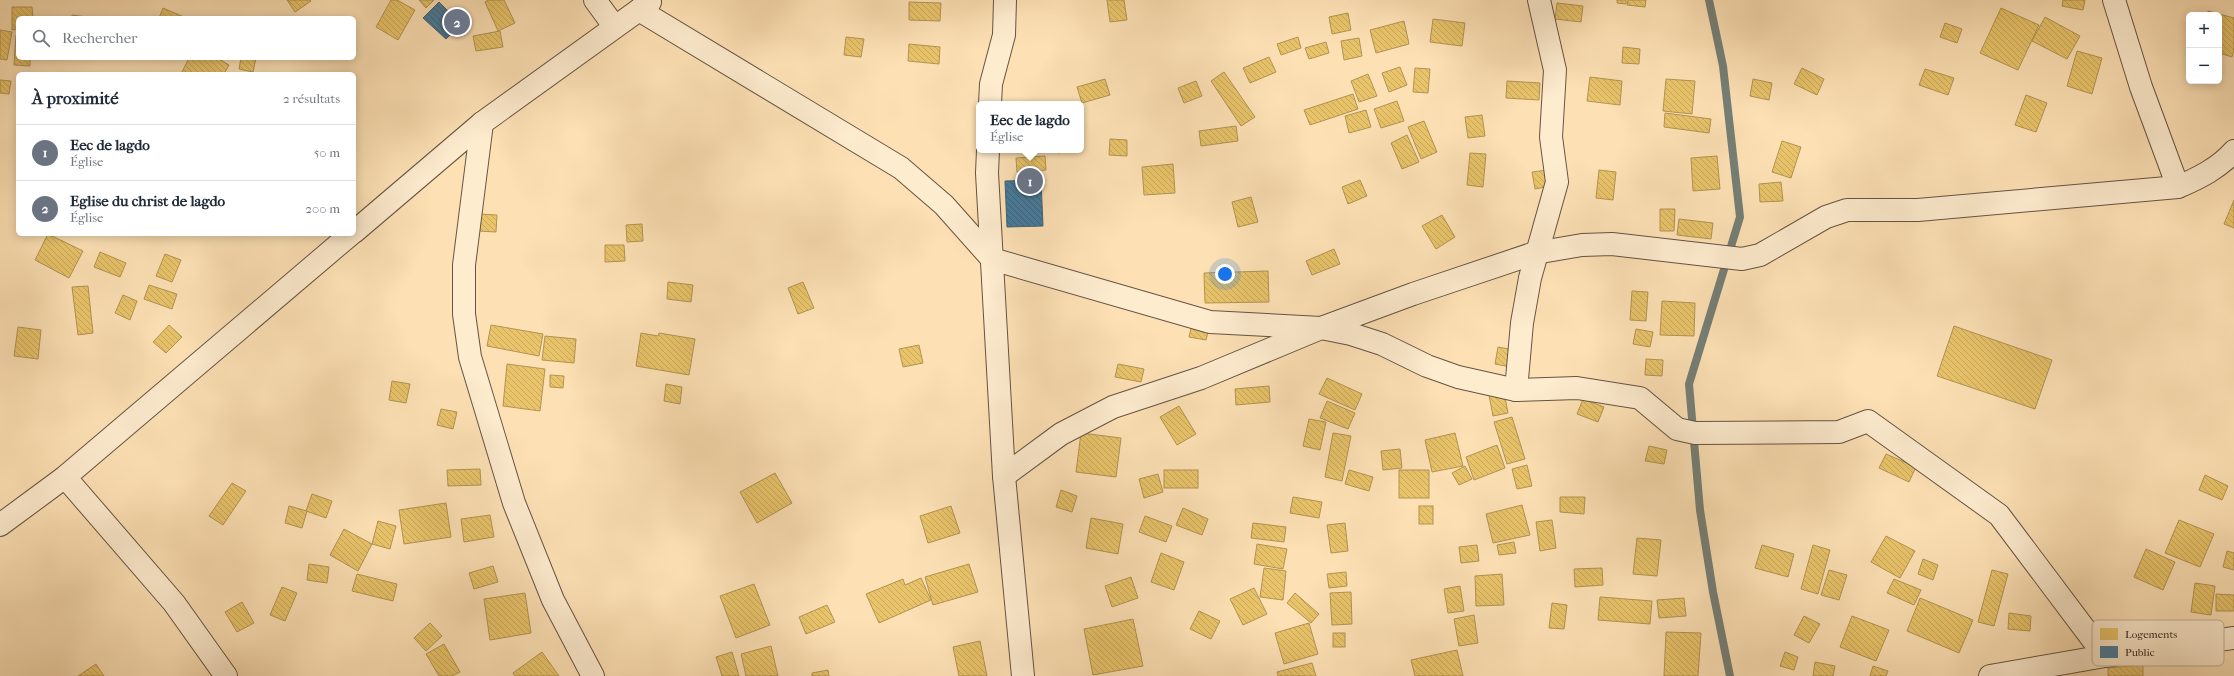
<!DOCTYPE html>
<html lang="fr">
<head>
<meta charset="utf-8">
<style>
  body { margin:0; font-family:"IM FELL French Canon",serif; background:#f6f6f7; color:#1f2937 }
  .controls { position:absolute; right:12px; top:12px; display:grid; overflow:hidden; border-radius:6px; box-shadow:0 2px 10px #0003 }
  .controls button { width:36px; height:36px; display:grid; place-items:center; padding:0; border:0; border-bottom:1px solid #e0e1e3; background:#fff; color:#1f2937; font:20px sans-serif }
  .you { position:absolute; left:1225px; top:274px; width:14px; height:14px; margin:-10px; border:3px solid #fff; border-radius:50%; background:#1a73e8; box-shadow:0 0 0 6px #1a73e833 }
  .badge { display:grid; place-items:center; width:26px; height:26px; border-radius:50%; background:#8f2418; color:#fff; font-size:13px; font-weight:700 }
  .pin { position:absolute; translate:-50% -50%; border:2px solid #fff; box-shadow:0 1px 4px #0006 }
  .popup { position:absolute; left:976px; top:101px; width:108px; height:52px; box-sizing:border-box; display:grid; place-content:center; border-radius:6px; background:#fff; filter:drop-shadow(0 1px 3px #0005); font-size:13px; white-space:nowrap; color:#747a83 }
  .popup b { font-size:15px; color:#1f2937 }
  .popup::after { content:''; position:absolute; left:50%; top:100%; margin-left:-8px; border:8px solid transparent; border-top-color:#fff }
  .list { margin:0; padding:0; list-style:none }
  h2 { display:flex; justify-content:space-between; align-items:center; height:52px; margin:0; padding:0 16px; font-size:17px }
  h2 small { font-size:13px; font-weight:400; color:#747a83 }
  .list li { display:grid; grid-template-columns:26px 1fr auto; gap:12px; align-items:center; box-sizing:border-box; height:56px; padding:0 16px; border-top:1px solid #e0e1e3 }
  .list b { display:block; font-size:15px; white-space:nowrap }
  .list p { margin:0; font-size:13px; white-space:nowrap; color:#747a83 }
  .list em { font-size:13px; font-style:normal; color:#747a83 }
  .icon { flex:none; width:22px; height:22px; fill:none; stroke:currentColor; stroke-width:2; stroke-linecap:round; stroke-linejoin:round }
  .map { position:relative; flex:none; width:2234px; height:676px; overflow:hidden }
  .search { position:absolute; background:#fff; box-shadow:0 2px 10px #0003; left:16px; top:16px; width:340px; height:44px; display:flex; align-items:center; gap:10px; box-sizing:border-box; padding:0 14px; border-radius:6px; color:#747a83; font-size:15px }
  .panel { position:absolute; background:#fff; box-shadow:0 2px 10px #0003; left:16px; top:72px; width:340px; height:164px; border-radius:6px }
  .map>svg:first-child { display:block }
  .homes { fill:url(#homes-back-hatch); stroke:#b29452 }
  .public { fill:url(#public-back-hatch); stroke:#406176 }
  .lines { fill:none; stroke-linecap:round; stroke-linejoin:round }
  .stream { stroke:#757f77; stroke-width:8 }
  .minor-casing { stroke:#665342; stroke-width:24 }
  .minor { stroke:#feeccf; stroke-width:22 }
  .key { fill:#feeccf; stroke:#c1b099; stroke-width:1 }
  .key-label { font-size:11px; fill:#33241b }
</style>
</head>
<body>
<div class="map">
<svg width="2234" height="676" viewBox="0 0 2234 676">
  <defs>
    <pattern id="homes-back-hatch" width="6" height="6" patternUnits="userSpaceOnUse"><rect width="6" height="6" fill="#e9c46a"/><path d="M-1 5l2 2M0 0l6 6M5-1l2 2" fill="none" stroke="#c8a85b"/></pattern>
    <pattern id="public-back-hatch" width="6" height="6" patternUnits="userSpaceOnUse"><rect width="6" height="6" fill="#457b9d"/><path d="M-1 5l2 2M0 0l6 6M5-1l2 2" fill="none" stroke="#3a657f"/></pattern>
  </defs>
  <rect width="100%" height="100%" fill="#fde1b5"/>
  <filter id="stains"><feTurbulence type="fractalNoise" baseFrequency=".005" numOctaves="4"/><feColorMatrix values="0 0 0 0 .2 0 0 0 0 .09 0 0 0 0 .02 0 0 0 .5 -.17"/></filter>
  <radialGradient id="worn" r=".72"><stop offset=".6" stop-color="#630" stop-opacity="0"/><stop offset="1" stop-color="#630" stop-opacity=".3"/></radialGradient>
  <g class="homes">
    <polygon points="287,0 310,0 311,1 295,12"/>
    <polygon points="391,0 397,0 415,10 398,40 376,27"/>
    <polygon points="419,0 434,0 426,8"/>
    <polygon points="488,0 504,0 515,23 498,31 485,2"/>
    <polygon points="1107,0 1124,0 1127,20 1110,22"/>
    <polygon points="1617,0 1626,0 1626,4 1617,3"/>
    <polygon points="1628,0 1646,0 1645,7 1627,5"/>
    <polygon points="2063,0 2085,0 2083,10 2062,6"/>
    <polygon points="909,2 941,3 940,21 909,20"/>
    <polygon points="1557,3 1583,6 1581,22 1555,19"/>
    <polygon points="12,7 32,7 33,18 18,18 18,29 12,30"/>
    <polygon points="163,8 186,18 159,18"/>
    <polygon points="2001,8 2039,25 2018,70 1980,53"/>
    <polygon points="2208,11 2234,18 2234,50 2232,57 2219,53 2219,15 2207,15"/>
    <polygon points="1348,13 1351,30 1332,34 1329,17"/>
    <polygon points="72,15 94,18 72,18"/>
    <polygon points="2045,17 2080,36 2067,59 2032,41"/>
    <polygon points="1433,19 1465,23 1462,46 1430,42"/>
    <polygon points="1404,21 1409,44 1376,53 1370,30"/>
    <polygon points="1945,23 1962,29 1957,43 1940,37"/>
    <polygon points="0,30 12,32 7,60 0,59"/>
    <polygon points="500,31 503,47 476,51 473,36"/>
    <polygon points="16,35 18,35 18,58 30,58 30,66 14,65"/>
    <polygon points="846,37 864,39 861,57 844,55"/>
    <polygon points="1298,37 1301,48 1281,55 1277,44"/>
    <polygon points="1359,38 1362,56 1344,60 1341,41"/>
    <polygon points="1326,42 1329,53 1309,59 1305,48"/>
    <polygon points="909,44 940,47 939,64 908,61"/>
    <polygon points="1623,47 1640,49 1639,64 1622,63"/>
    <polygon points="2077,51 2102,58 2092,94 2067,86"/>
    <polygon points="1269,57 1276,72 1250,83 1243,68"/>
    <polygon points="189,58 217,58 229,65 224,74 181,74"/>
    <polygon points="241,58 256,58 253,72 239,69"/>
    <polygon points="1400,67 1407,85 1389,92 1382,73"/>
    <polygon points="1415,68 1430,69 1428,93 1413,92"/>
    <polygon points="1802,68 1824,79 1817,95 1794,84"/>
    <polygon points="1925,69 1954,78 1948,95 1919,85"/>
    <polygon points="1224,72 1255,117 1241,126 1211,81"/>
    <polygon points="1368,74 1377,96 1359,102 1351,81"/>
    <polygon points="1590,77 1622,81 1620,105 1587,101"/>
    <polygon points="1105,79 1110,95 1082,103 1077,87"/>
    <polygon points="1666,79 1695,81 1692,114 1663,111"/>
    <polygon points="1753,79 1772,83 1769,100 1750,96"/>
    <polygon points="0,80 11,81 9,94 0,93"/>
    <polygon points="1196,81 1202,96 1184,103 1178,88"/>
    <polygon points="1507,81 1540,83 1539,100 1506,98"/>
    <polygon points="1353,94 1358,109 1310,125 1304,110"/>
    <polygon points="2026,95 2047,103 2036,132 2015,125"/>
    <polygon points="1397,101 1404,121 1381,128 1374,109"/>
    <polygon points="1366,110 1371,127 1349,133 1345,116"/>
    <polygon points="1665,113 1711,119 1709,133 1664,127"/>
    <polygon points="1482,115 1485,136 1468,138 1465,117"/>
    <polygon points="1424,121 1437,152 1421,159 1408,127"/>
    <polygon points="1236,126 1238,141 1201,146 1199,131"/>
    <polygon points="1407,135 1419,162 1402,169 1391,143"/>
    <polygon points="1110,139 1127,140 1127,156 1109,155"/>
    <polygon points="1782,141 1801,147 1791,178 1772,172"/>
    <polygon points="1058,150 1071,150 1058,153"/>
    <polygon points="1470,153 1486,154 1483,187 1467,185"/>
    <polygon points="1045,156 1046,170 1017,172 1016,158"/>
    <polygon points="1717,156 1720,189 1693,191 1691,158"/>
    <polygon points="1173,164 1175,193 1144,195 1142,167"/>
    <polygon points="1548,170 1550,186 1535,189 1532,172"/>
    <polygon points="1599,170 1616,172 1613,200 1596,198"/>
    <polygon points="1360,180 1367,196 1348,204 1342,187"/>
    <polygon points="1781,182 1783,201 1760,202 1759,184"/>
    <polygon points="1251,197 1258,222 1238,227 1232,202"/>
    <polygon points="2234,200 2234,228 2224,224"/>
    <polygon points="1660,209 1675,209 1674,231 1660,231"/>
    <polygon points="479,214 497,215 496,232 478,231"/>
    <polygon points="1442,215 1455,237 1436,249 1422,226"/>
    <polygon points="1679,219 1713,223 1711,239 1677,235"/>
    <polygon points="642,224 643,241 627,242 626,225"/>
    <polygon points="48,234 83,251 69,278 35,260"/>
    <polygon points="605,245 624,245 625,261 605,262"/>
    <polygon points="1334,249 1340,264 1312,275 1306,261"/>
    <polygon points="100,252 126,263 120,277 94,267"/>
    <polygon points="165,254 181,260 172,282 156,276"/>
    <polygon points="1268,271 1269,302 1205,303 1204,273"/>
    <polygon points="668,282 693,285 691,302 667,299"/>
    <polygon points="803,282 814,308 798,314 788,288"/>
    <polygon points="149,285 177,294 172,309 144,299"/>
    <polygon points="88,286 93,333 78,335 72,287"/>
    <polygon points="1632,291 1648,292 1646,321 1630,320"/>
    <polygon points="123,295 137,301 130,320 115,313"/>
    <polygon points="1662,301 1695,303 1694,336 1660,335"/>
    <polygon points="1193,320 1210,324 1206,340 1189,337"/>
    <polygon points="169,325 182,337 166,353 153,342"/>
    <polygon points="491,325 543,334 539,356 487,346"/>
    <polygon points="1954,326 2052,360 2035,409 1937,376"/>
    <polygon points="18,327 41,330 38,359 14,356"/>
    <polygon points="1636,329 1653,332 1650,347 1633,344"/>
    <polygon points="641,333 658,336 659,333 695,339 689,375 636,366"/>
    <polygon points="545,336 576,339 574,363 542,360"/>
    <polygon points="919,345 923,363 903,367 899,349"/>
    <polygon points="1498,347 1515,350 1511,367 1495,364"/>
    <polygon points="1646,359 1663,360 1662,376 1645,375"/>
    <polygon points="507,364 545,369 540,411 503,406"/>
    <polygon points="1118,364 1144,369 1141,382 1115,377"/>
    <polygon points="550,375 564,376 563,388 550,387"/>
    <polygon points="1327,378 1362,394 1355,410 1319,394"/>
    <polygon points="392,381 410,384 406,403 389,400"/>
    <polygon points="666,384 682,387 680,404 664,401"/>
    <polygon points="1269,386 1270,402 1236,405 1235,389"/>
    <polygon points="1504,392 1508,413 1493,416 1489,395"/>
    <polygon points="1583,399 1604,407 1598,422 1577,414"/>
    <polygon points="1327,401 1355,413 1348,429 1320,418"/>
    <polygon points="1179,406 1196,434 1177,445 1160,417"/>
    <polygon points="441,409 457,412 453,429 437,425"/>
    <polygon points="1512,417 1525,459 1507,464 1494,422"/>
    <polygon points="1309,419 1326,422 1320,450 1303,446"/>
    <polygon points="1081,433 1121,438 1116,477 1076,472"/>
    <polygon points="1333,433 1351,436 1342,481 1325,477"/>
    <polygon points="1455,433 1463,466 1432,472 1425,440"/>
    <polygon points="1497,445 1505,468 1474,480 1466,457"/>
    <polygon points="1649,446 1667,450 1664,464 1645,461"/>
    <polygon points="1400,449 1402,468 1383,470 1381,451"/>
    <polygon points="1886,454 1916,467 1909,482 1879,468"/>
    <polygon points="1527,465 1532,486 1517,489 1512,469"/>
    <polygon points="1465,466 1472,479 1459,485 1452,473"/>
    <polygon points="480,469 481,485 448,486 447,470"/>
    <rect x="1164" y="470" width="34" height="18"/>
    <polygon points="1349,470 1373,477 1369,491 1345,484"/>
    <rect x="1399" y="470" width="30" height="28"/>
    <polygon points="775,473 792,503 757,523 740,492"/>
    <polygon points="1158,474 1163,492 1144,498 1139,479"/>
    <polygon points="2205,475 2228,486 2222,500 2199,490"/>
    <polygon points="232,483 246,491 223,525 209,516"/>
    <polygon points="1061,490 1077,496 1072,512 1056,507"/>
    <polygon points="312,494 332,501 326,518 306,511"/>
    <polygon points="1293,497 1322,502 1319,518 1290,513"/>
    <polygon points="1560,497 1585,497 1584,514 1560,512"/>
    <polygon points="446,503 451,537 404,544 399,510"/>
    <polygon points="1522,505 1530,535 1493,543 1486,514"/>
    <polygon points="289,506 307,511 302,528 285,523"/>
    <polygon points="951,506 960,533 928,543 920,516"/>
    <rect x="1419" y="506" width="14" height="18"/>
    <polygon points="1183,508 1208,519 1202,535 1176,525"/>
    <polygon points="490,515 494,537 464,542 461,519"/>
    <polygon points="1145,516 1172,526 1166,542 1139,532"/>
    <polygon points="1091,518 1123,524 1118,554 1086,548"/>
    <polygon points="1552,520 1556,548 1540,551 1536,522"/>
    <polygon points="2179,520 2214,534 2200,567 2165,553"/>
    <polygon points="378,521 396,526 390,549 372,544"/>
    <polygon points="1253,523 1286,527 1284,542 1251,538"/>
    <polygon points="1345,523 1348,551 1331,553 1327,525"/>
    <polygon points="344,529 372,544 358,571 330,555"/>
    <polygon points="1886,536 1915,551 1900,578 1871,562"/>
    <polygon points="1637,538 1661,540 1657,576 1633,574"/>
    <polygon points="1514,542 1516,553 1499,555 1497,545"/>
    <polygon points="1257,544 1287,549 1283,569 1254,564"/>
    <polygon points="1477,545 1479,561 1461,563 1459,547"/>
    <polygon points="1762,545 1794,554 1788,577 1755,568"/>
    <polygon points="1813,545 1830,550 1818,594 1801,589"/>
    <polygon points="2146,549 2175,562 2163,590 2134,577"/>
    <polygon points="2227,551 2234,553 2234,570 2223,567"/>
    <polygon points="1161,553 1184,562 1174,590 1151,582"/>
    <polygon points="1923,559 1938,565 1933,580 1918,574"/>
    <polygon points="309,564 329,567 327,583 307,580"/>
    <polygon points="969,564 978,592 933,605 925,577"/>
    <polygon points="493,566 498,582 474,589 469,573"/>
    <polygon points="1264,568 1286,571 1283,600 1260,597"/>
    <polygon points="1602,568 1603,585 1575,587 1574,569"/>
    <polygon points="1829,570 1847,575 1839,600 1821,595"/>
    <polygon points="1992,570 2008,574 1994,626 1978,622"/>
    <polygon points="1346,572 1347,586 1329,588 1327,574"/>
    <polygon points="357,574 397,584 393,601 352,591"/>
    <polygon points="1502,574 1504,605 1476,606 1475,576"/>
    <polygon points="1131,577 1138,598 1112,607 1105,586"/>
    <polygon points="921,578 931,600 879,623 866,594 903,579 905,585"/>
    <polygon points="1894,579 1921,590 1914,605 1887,593"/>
    <polygon points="2195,583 2215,586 2211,615 2191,612"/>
    <polygon points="754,584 770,625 736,638 720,596"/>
    <polygon points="1460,586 1464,611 1448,613 1444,589"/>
    <polygon points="282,587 297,593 285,621 270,615"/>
    <polygon points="1254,588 1267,614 1243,625 1230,599"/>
    <polygon points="1351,592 1352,624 1332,625 1330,593"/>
    <polygon points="525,593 531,633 490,640 484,599"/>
    <polygon points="1295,593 1319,614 1311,623 1287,603"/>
    <polygon points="2216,594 2234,595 2234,611 2216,611"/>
    <polygon points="1600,597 1652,601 1650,624 1598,620"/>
    <polygon points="1684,598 1686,616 1659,618 1657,600"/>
    <polygon points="1920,598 1973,620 1959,653 1907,631"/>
    <polygon points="242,602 254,623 237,632 225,612"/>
    <polygon points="1552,603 1567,605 1564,629 1549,628"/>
    <polygon points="827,605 835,622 806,634 799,617"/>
    <polygon points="1199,611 1220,621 1211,639 1190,629"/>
    <polygon points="2009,613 2031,616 2030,631 2008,629"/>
    <polygon points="1474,615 1478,643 1459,646 1454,619"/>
    <polygon points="1804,616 1820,624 1809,643 1794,635"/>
    <polygon points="1852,616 1889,630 1876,661 1840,647"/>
    <polygon points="1133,619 1143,666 1093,675 1084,629"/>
    <polygon points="430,623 442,636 426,651 414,638"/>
    <polygon points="1309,623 1318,654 1284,664 1275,633"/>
    <polygon points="1666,632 1701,633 1698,676 1664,676"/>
    <rect x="1333" y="633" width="12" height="14"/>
    <polygon points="980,641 987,676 959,676 953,647"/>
    <polygon points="444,644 460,672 452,676 439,676 426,654"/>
    <polygon points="771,646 778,676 746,676 741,654"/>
    <polygon points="1457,650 1463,676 1415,676 1411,660"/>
    <polygon points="542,652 559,676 515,676 513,673"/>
    <polygon points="732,652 739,676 722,676 716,657"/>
    <polygon points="1785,652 1798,657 1794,670 1780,666"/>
    <polygon points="1815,662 1835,666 1833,676 1813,676"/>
    <polygon points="1312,663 1316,676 1278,676 1277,672"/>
    <polygon points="96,664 104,676 78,676"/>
    <polygon points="2143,665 2143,676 2108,676 2108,668"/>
    <polygon points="1873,666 1888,671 1886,676 1870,676"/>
    <polygon points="828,670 829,676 812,676 812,673"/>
  </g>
  <g class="public">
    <polygon points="439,2 461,24 446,39 423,18"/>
    <polygon points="1041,180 1043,226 1007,227 1005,181"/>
  </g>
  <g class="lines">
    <polyline class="stream" points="1709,0 1723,66 1740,217 1689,384 1700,510 1713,592 1730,676"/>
    <g class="minor-casing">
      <g id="minor">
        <polyline points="595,0 614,26"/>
        <polyline points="2114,0 2141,87 2178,187"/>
        <polyline points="639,10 901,168 944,205 992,259 1210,322 1321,328 1351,334 1382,344 1427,366 1458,377 1516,390 1577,388 1640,398 1677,429 1695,433 1839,432 1868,421 1999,515 2105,656"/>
        <polyline points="990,104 991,84 1004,35 1005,0"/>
        <polyline points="482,123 464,265 464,314 470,357 514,503 553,600 593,676"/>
        <polyline points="988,150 987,173 1004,476 1023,676"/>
        <polyline points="354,232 482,123 650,2"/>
        <polyline points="1516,390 1522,323 1530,278 1557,182 1551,137 1555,70 1539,0"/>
        <path d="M 1004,476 L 1061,434 L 1113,407 L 1201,378 L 1321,328 L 1413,294 L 1535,253 L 1582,245 L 1612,244 L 1742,259 L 1760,255 L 1826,217 L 1847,210 L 1918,210 L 2178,187 C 2199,178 2219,168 2234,151"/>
        <polyline points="65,477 174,603 226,676"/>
        <polyline points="0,525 65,477 351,234"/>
        <polyline points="1990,676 2105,656 2234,638"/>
      </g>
    </g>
    <use href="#minor" class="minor"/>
  </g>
  <rect x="2092" y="620" width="132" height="46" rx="6" class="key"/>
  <rect x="2100" y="628" width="18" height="12" fill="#e9c46a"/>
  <rect x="2100" y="646" width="18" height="12" fill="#457b9d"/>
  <g class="key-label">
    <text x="2125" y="638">Logements</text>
    <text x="2125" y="656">Public</text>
  </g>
  <rect width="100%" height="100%" filter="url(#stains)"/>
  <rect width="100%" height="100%" fill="url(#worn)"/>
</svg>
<div class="controls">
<button>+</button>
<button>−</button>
</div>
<div class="you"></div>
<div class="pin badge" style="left:1030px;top:181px;background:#6b7280">1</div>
<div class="popup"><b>Eec de lagdo</b>Église</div>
<div class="pin badge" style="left:457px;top:22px;background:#6b7280">2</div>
<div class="search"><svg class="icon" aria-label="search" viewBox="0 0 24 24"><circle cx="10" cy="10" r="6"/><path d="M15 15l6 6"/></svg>Rechercher</div>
<section class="panel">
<h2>À proximité<small>2 résultats</small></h2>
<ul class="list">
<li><span class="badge" style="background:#6b7280">1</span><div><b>Eec de lagdo</b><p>Église</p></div><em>50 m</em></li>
<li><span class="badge" style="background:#6b7280">2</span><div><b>Eglise du christ de lagdo</b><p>Église</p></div><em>200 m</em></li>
</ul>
</section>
</div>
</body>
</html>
